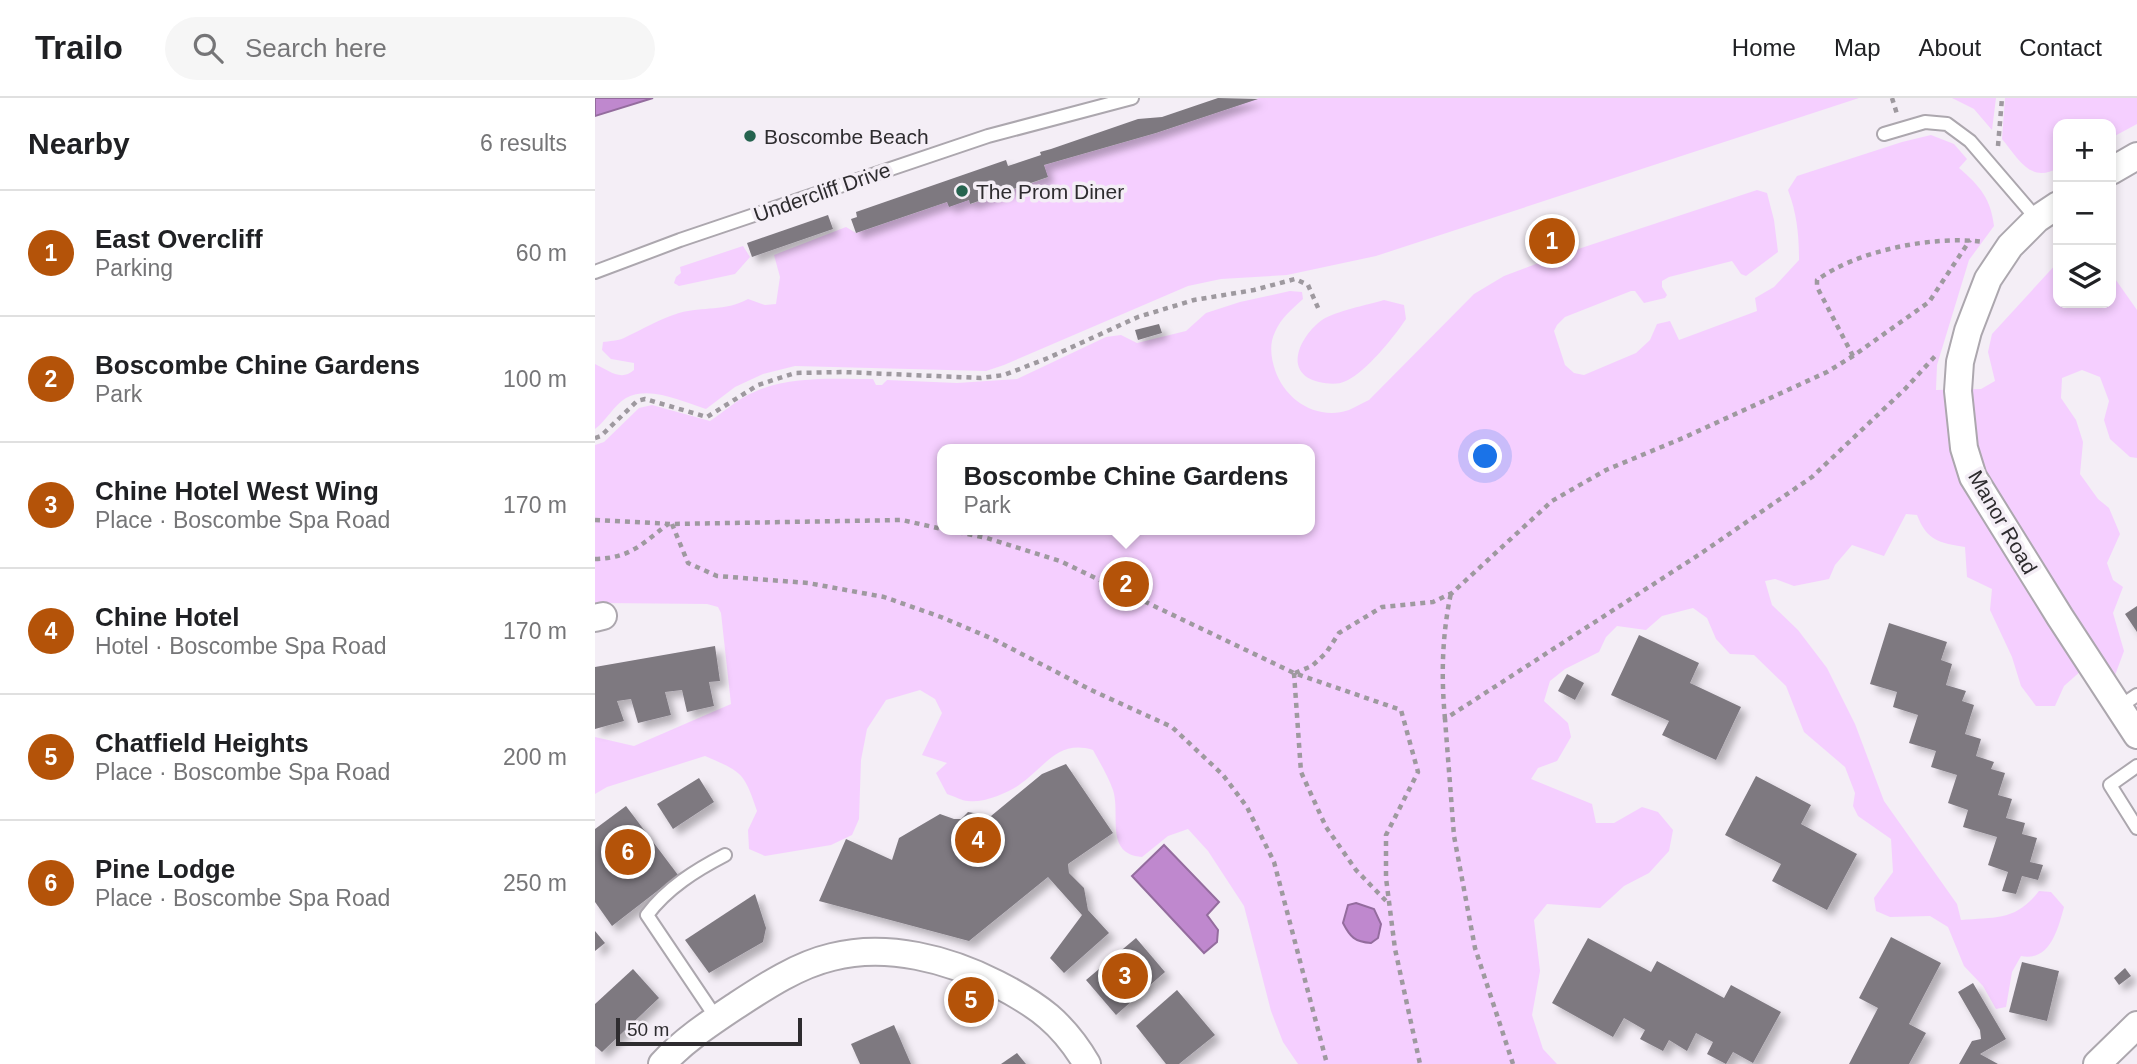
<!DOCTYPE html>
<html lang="en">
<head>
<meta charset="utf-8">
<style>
  body { margin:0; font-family:Arial,sans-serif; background:#f6f6f6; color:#202124 }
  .controls { position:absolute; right:21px; top:21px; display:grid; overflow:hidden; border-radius:14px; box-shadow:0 4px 10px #0003 }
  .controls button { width:63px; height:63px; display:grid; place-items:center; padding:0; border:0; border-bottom:2px solid #e0e0e0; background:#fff; color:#202124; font:35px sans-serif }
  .scale { position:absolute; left:21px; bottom:18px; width:186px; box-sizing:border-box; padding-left:7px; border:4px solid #2e2c2f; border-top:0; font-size:19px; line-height:24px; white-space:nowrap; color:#2e2c2f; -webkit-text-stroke:5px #f4eef6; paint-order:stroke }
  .you { position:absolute; left:891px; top:359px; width:24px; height:24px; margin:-18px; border:5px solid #fff; border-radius:50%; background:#1a73e8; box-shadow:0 0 0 10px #1a73e833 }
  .badge { display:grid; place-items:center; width:46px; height:46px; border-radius:50%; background:#b45309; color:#fff; font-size:23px; font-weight:700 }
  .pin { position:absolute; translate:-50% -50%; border:4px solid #fff; box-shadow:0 2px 7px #0006 }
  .popup { position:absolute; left:342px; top:346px; width:378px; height:91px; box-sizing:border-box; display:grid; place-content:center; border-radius:14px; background:#fff; filter:drop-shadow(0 2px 5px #0005); font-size:23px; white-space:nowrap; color:#757577 }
  .popup b { font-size:26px; color:#202124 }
  .popup::after { content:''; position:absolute; left:50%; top:100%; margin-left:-14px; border:14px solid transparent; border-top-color:#fff }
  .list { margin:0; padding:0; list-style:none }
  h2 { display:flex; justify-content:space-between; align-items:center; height:91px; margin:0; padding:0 28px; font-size:30px }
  h2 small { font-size:23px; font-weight:400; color:#757577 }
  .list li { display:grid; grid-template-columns:46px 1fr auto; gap:21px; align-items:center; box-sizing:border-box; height:126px; padding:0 28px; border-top:2px solid #e0e0e0 }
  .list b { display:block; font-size:26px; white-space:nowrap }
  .list p { margin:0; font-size:23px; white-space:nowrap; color:#757577 }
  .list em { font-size:23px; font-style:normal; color:#757577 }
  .icon { flex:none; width:38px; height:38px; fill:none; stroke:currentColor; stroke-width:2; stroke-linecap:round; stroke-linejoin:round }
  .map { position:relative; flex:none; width:1542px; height:966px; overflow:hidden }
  header { display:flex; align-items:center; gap:42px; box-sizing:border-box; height:98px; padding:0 35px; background:#fff; border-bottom:2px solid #e0e0e0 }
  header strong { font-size:33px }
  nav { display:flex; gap:38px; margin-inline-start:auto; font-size:24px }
  .search { width:490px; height:63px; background:#f6f6f6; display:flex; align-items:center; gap:18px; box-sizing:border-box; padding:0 24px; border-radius:38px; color:#757577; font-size:26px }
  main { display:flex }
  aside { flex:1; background:#fff }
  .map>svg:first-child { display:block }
  .green { fill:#f5cfff; fill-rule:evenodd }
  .water { fill:#bf88ce; stroke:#946c9e; stroke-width:2 }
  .building { fill:#7e7980; filter:url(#shadow) }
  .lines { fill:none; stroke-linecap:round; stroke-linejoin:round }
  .lane-casing { stroke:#aca7ae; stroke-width:16 }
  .street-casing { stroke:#aca7ae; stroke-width:30 }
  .path { stroke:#9e999f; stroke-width:4.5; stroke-dasharray:5 5; stroke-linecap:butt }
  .lane { stroke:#fff; stroke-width:12 }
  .street { stroke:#fff; stroke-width:26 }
  .poi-dot { fill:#25634f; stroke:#f4eef6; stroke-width:2.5 }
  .labels { text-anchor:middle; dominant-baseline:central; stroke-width:7; stroke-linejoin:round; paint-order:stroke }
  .poi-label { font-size:21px; fill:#2e2c2f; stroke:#f4eef6; text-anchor:start }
  .street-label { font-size:21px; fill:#2e2c2f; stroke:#f4eef6 }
</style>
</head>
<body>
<header>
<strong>Trailo</strong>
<div class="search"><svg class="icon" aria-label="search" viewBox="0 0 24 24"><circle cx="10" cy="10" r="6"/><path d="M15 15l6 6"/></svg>Search here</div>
<nav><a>Home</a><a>Map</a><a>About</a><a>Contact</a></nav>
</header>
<main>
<aside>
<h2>Nearby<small>6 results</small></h2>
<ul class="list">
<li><span class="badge">1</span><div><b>East Overcliff</b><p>Parking</p></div><em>60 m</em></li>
<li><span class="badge">2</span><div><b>Boscombe Chine Gardens</b><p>Park</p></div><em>100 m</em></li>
<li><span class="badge">3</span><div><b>Chine Hotel West Wing</b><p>Place · Boscombe Spa Road</p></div><em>170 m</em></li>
<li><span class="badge">4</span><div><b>Chine Hotel</b><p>Hotel · Boscombe Spa Road</p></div><em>170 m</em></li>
<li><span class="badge">5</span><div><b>Chatfield Heights</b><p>Place · Boscombe Spa Road</p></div><em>200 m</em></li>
<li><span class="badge">6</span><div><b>Pine Lodge</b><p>Place · Boscombe Spa Road</p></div><em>250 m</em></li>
</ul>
</aside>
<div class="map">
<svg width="1542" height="966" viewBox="0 0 1542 966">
  <defs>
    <filter id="shadow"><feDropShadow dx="6" dy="6" stdDeviation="3.5" flood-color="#0004"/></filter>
  </defs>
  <rect width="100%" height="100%" fill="#f4eef6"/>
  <g class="green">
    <path d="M 664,0 L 1264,0 L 781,158 L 692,177 L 626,181 L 593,188 L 409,267 L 391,273 L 200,268 L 168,276 L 140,289 L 111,311 C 88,304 55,287 31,300 C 19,307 11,323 0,331 L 0,266 C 13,272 26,284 39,272 L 39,265 L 16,261 L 7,252 L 8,244 C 14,243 23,243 29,240 C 48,231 64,221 84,215 C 109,208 129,214 153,201 L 170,207 L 181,206 L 185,179 L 179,157 L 251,129 L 261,135 L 352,104 L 374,102 L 376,106 L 452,80 L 449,67 L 561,35 Z"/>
    <polygon points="1357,0 1401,0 1397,32 1379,11"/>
    <path d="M 1410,0 L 1542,0 L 1542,26 L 1516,40 L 1516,26 L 1463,26 L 1463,70 C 1435,86 1423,60 1407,41 Z"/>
    <path d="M 1336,37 L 1359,46 L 1372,61 L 1364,70 C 1385,88 1396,101 1399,128 L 1374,162 L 1342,267 L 1341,292 L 1386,291 L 1400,283 L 1393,254 L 1397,236 L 1463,164 L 1463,205 L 1516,205 L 1516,175 L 1542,212 L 1542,360 L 1535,359 L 1515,341 L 1509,322 L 1514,303 L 1505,279 L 1487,272 L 1467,280 L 1466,300 L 1481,322 L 1488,344 L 1485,376 L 1503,401 L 1514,410 L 1525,436 L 1512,465 L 1518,482 L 1528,489 L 1518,515 L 1529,553 L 1519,580 L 1487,572 L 1469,588 L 1460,608 L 1441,608 L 1426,588 L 1417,559 L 1395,512 L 1397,491 L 1372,479 L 1370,449 C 1345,445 1332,443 1322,417 L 1311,416 L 1289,458 L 1257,447 L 1240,467 L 1234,481 L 1199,488 L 1180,481 L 1170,483 L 1177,507 L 1203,532 L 1232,570 L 1260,626 L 1289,703 L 1362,806 L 1366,822 C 1401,819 1421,823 1444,793 L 1456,794 L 1469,809 C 1463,831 1455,864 1426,858 L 1417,874 L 1411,909 L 1401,911 L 1388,888 L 1369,868 L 1353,829 L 1335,818 L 1295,819 L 1281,813 L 1279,800 L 1298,774 L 1296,741 L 1263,718 L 1258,708 L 1260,695 L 1250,669 L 1209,634 L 1191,588 L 1159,557 L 1135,556 L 1121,541 L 1112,520 L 1098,510 L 1067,518 L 1051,532 L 1022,528 L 1011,539 L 1004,554 L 970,571 L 955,583 L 949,603 L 973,625 L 976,639 L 962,663 L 943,670 L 936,681 L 997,706 L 1001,725 L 1019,725 L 1047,709 L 1063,714 L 1078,732 L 1074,753 L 1054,775 L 1029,788 L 1005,810 L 952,806 L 939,822 L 945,873 L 937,917 L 948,951 L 962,966 L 703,966 L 688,944 L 676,913 L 649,808 L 613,753 L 593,731 L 573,738 L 547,759 C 509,756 526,716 518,692 C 513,678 505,665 498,652 C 463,641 450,669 424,687 C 412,695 389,705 373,703 C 367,703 359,698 352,696 L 341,675 L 352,665 L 327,657 L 347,615 L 340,601 L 325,592 L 291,602 L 272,631 L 266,662 L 264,721 L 257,737 L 236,747 L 170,758 L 154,751 L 153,732 L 162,713 C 149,674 147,674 110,658 L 12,689 L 0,696 L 0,639 L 39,648 L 136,606 L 126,515 L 123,509 L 112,506 L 9,505 L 5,514 L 0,515 L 0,347 L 9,344 L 44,310 L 57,307 L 115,323 C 127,315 138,305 151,298 C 188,277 237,281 278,281 L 281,287 L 287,287 L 292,282 L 362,285 L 422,281 L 511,239 L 526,237 L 542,245 L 591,233 L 611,215 L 645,204 L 695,193 L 707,194 L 708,201 C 697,211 686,220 680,234 C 674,246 676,260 680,272 C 690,302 722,323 754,312 C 761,309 767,305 774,302 L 879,196 L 909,178 L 962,158 L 1162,92 L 1172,95 L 1179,122 L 1183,154 L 1151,178 L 1146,176 L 1137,163 L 1074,179 L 1067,183 L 1067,189 L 1072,197 L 1070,200 L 1049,205 L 1040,193 L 1036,193 L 970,219 L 962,227 L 959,233 L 970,267 L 979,275 L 989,277 L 1041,255 L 1055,242 L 1062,226 L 1075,223 L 1084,242 L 1162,213 L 1160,200 L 1179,189 L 1204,162 C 1204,137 1202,116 1193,92 L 1202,78 L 1307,44 ZM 347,351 L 715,351 L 715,432 L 347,432 Z"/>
    <polygon points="148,148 155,159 140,176 84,188 79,185 81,179 86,175 85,169"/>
    <path d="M 789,202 L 809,207 L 811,221 C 799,239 771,274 751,283 C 742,287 734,286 724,284 C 687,275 705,238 727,222 C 741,213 772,207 789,202 Z"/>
  </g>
  <g class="water">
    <polygon points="0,0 58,0 0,18"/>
    <polygon points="569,747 624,804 612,817 623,832 622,844 609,855 537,778"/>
    <path d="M 761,805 L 779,811 L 786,826 L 783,840 L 776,845 C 760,844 755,839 748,825 L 753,807 Z"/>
  </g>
  <g class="building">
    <polygon points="623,0 663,1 561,35 449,67 453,79 375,106 374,102 354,109 352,104 261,135 256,121 262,119 261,114 411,62 413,68 446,57 445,54 456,51 543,21 567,19"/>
    <polygon points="233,117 238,131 157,159 152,145"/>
    <polygon points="564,226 567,235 543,242 540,232"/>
    <polygon points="1542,508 1542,534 1530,516"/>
    <polygon points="1294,525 1352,544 1346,562 1357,566 1351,587 1371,593 1367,603 1379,607 1370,636 1386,641 1381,658 1399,664 1396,671 1410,675 1403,697 1417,701 1411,720 1430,725 1427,736 1442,740 1435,764 1448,767 1443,782 1427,778 1421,796 1407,793 1413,774 1393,767 1402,739 1368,729 1373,712 1353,705 1362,677 1336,669 1341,653 1314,645 1323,617 1298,609 1302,594 1275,586"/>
    <polygon points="1044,537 1104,565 1095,585 1146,609 1121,662 1067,637 1074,623 1016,597"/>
    <polygon points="120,548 125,583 114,584 119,608 92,614 87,592 70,594 76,617 43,625 36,601 22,603 29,623 0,631 0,569"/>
    <polygon points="972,576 989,585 980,602 963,593"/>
    <polygon points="471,666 518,735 473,766 474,775 489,790 493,812 514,835 469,875 455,860 487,817 453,779 374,843 224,803 251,741 297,762 304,740 345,716 359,721 366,721 373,714 396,718 447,676"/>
    <polygon points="1161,678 1216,707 1206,726 1262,756 1232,812 1177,783 1186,766 1130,737"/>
    <polygon points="104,680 119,704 78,731 62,706"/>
    <polygon points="31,708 83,777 17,828 0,804 0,731"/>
    <polygon points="160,796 171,830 168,844 114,875 90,842"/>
    <polygon points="0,833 10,845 0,853"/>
    <polygon points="1296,839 1346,865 1314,926 1331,935 1314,966 1254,966 1283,910 1264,900"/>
    <polygon points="541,840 570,874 521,917 491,882"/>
    <polygon points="993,840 1056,874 1062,863 1129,900 1136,887 1186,914 1158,965 1138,954 1131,966 1112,956 1118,944 1101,935 1092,953 1074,942 1068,953 1045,941 1050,932 1029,920 1018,939 957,905"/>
    <polygon points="1427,864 1464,873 1452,923 1414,914"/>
    <polygon points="1530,870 1536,878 1524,887 1519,880"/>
    <polygon points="38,871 64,900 7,954 0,948 0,906"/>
    <polygon points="1378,885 1411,941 1385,956 1403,966 1364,966 1377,943 1386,941 1385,932 1363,894"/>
    <polygon points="582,892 620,937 584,966 571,966 541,928"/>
    <polygon points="299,927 316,966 265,966 256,946"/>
    <polygon points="422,955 431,966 406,966"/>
  </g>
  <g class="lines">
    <g class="lane-casing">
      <g id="lane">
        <polyline points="1289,36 1330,24 1352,26 1375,43 1442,121"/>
        <polyline points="0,174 85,142 393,38 537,0"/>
        <polyline points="1524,609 1542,597"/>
        <polyline points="1542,668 1515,687 1542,730"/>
        <path d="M 122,921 L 52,817 C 72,790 101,772 130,757"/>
      </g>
    </g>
    <g class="street-casing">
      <g id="street">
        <polyline points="1516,73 1542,58"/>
        <polyline points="1463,107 1442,121 1415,148 1393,181 1373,233 1365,264 1363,293 1369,350 1378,379 1465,519 1542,637"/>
        <polyline points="0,520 8,518"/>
        <path d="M 67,966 C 89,942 115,925 142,907 C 171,888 203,867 237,859 C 292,845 353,861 402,886 C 443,907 468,925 492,966"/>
        <polyline points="1502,966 1542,927"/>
      </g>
    </g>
    <g class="path">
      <polyline points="1297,0 1302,16"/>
      <polyline points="1403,48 1407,0"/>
      <path d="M 1258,258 L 1222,189 L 1222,182 C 1263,152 1340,137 1389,144"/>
      <polyline points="0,340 6,338 42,303 50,301 112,319 163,287 200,275 248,274 386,280 409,277 453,260 543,219 599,202 659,192 700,181 713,187 724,212"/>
      <polyline points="0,422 77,426 307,422 347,431"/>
      <polyline points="77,426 93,465 122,478 213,485 289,499 346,519 398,541 496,592 577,629 628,677 652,709 679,764 732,966"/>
      <polyline points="353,432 392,440 465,463 699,575 806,612 823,674 791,737 791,780 800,851 825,966"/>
      <path d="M 0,461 C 35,460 46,447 73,426"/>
      <polyline points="699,575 706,674 731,729 761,772 793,805"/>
      <polyline points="700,575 717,568 731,555 744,535 787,509 838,504 857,495 957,403 976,392 1011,372 1088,340 1232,274 1258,258 1334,204 1375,142"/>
      <path d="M 850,621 C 846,578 847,537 856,495"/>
      <polyline points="918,966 880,850 859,738 850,621 1105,456 1217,379 1310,291 1342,256"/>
    </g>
    <use href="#lane" class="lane"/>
    <use href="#street" class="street"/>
  </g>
  <g class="poi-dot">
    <circle cx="155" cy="38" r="7"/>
    <circle cx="367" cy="93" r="7"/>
  </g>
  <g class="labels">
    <g class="poi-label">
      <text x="169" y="38">Boscombe Beach</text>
      <text x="381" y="93">The Prom Diner</text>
    </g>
    <g class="street-label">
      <text transform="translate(227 94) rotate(-19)">Undercliff Drive</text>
      <text transform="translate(1408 424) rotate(60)">Manor Road</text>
    </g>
  </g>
</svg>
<div class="controls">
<button>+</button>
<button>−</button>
<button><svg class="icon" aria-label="layers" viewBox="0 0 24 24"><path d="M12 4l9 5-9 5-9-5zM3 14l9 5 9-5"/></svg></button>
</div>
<div class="scale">50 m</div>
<div class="you"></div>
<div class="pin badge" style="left:957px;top:143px">1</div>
<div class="pin badge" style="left:531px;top:486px">2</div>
<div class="popup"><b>Boscombe Chine Gardens</b>Park</div>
<div class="pin badge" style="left:530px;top:878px">3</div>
<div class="pin badge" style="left:383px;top:742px">4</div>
<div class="pin badge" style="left:376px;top:902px">5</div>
<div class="pin badge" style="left:33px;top:754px">6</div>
</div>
</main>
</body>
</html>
